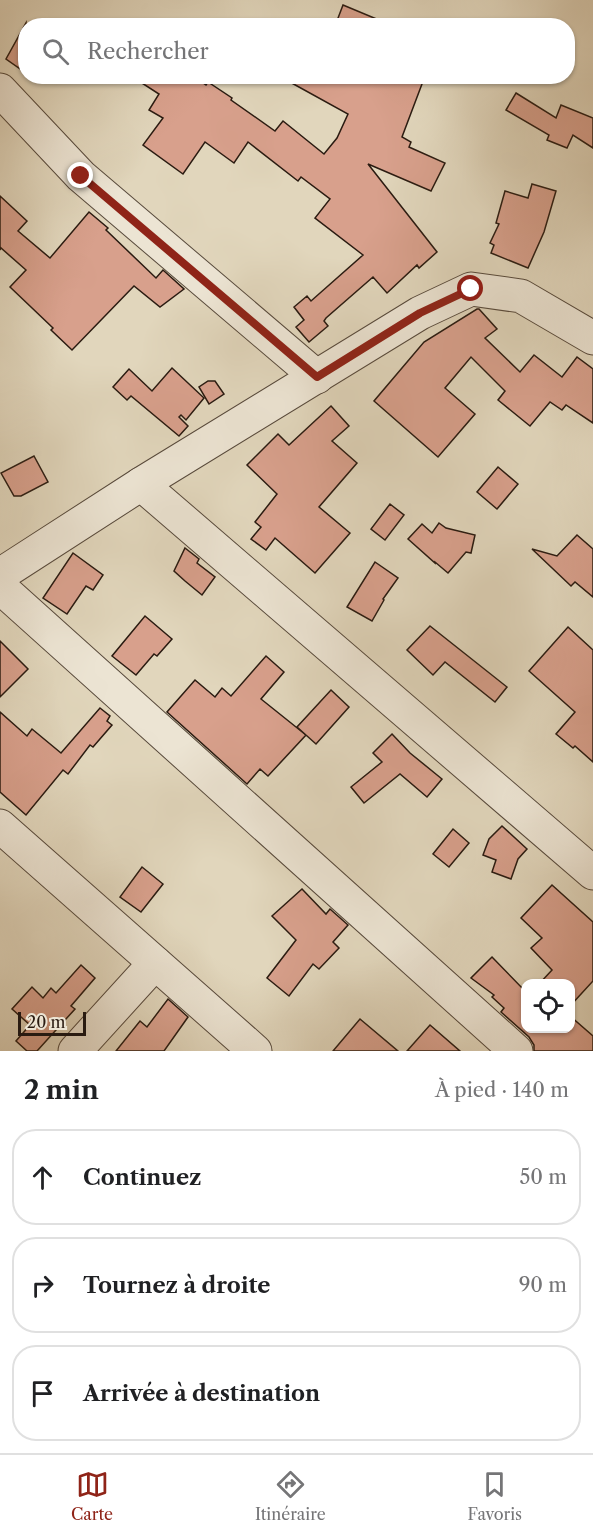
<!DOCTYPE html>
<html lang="fr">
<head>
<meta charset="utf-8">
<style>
  body { margin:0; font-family:"Libre Caslon Text",serif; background:#f6f6f6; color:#202124 }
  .controls { position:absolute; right:18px; bottom:18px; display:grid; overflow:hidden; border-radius:12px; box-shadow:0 2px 4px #0004 }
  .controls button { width:54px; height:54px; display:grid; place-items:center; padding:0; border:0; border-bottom:2px solid #e0e0e0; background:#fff; color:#202124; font:30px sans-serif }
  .scale { position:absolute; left:18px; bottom:15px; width:68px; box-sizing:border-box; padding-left:6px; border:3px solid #2a1b11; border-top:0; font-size:16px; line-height:21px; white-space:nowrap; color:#2a1b11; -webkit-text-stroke:4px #ece4d3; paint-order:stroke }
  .stop { position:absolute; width:18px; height:18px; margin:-14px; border:4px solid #8f2418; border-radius:50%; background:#fff }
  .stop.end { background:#8f2418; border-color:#fff; box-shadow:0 2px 6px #0008 }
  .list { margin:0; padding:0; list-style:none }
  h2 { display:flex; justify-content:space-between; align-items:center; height:78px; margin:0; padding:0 24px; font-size:26px }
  h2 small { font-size:20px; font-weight:400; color:#757577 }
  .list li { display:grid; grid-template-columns:39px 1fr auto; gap:18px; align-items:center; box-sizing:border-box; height:96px; margin:0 12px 12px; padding:0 12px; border:2px solid #e0e0e0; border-radius:24px }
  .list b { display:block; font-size:22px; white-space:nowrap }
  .list em { font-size:20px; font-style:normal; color:#757577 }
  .icon { flex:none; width:33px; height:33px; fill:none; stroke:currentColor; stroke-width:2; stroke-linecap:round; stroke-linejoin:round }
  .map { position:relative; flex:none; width:593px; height:1051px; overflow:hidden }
  .search { position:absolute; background:#fff; box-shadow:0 2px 4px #0004; left:18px; right:18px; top:18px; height:66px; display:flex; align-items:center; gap:15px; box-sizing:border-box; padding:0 21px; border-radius:24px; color:#757577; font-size:22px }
  .sheet { height:402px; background:#fff }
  nav { display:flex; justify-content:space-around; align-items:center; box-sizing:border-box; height:84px; border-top:2px solid #e0e0e0; background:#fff; font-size:16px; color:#757577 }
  nav a { display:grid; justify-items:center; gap:3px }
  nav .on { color:#8f2418 }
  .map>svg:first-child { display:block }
  .building { fill:#d8a08c; stroke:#2a1b11; stroke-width:1.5 }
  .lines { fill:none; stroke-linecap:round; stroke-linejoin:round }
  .minor-casing { stroke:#584a3c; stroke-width:35 }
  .minor { stroke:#ece4d3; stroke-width:33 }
  .route { stroke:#8f2418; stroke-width:8 }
</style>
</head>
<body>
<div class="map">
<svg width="593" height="1051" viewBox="0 0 593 1051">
  <rect width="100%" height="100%" fill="#e1d6bc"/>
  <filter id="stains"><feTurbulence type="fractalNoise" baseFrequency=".00333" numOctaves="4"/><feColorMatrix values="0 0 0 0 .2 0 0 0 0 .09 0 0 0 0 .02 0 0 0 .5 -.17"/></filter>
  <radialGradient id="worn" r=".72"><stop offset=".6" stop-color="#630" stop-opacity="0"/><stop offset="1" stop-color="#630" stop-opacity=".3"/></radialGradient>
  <g class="building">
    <polygon points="343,5 391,25 391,26 335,26"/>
    <polygon points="26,23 26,73 6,59"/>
    <polygon points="131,76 193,76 206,85 208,82 232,98 231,100 275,131 283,121 324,154 337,138 348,114 279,76 425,76 402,137 411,142 409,147 445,163 431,191 368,164 437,252 419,268 417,265 387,293 373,277 326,318 324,321 328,326 309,342 296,327 304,320 294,307 307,296 311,301 363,255 315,218 330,199 301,177 298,181 248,142 234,163 205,142 183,174 143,145 163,118 149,110 159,94"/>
    <polygon points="516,93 556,118 561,105 593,118 593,148 573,135 567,148 547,140 549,135 506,110"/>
    <polygon points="532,184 556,191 544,232 528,268 491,253 494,245 490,243 499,224 496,223 505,191 528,198"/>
    <polygon points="0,196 27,221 18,231 50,258 89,212 108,228 106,230 156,278 163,270 184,289 160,307 134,286 72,350 51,330 53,328 10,287 26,270 1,248 0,250"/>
    <polygon points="477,309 479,309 497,329 485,338 520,372 534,355 562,377 577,357 593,369 593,423 566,405 562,410 550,402 530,426 498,400 505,391 471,357 445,388 475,414 438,457 374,401 424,342"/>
    <polygon points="172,368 204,398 186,420 181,415 179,417 188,426 179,436 131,396 127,400 113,387 129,369 152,391"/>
    <polygon points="208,381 215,381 224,394 209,404 199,387"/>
    <polygon points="331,406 349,426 332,441 357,463 319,507 350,533 315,573 275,538 266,550 251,539 261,527 255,522 277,494 247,465 278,434 289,445"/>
    <polygon points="34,456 48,482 21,496 14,496 1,473"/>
    <polygon points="498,467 518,484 497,509 477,492"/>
    <polygon points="390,504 404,515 385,540 371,529"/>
    <polygon points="439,523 446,528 475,535 471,553 466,552 448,573 435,562 435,563 408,539 422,524 432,533"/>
    <polygon points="577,535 593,549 593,597 575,582 571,586 532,549 557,556"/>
    <polygon points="185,548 199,559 197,563 215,577 202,595 185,581 174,571"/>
    <polygon points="73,553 103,575 93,590 86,586 67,614 43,598"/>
    <polygon points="375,562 398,578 383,599 384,600 372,621 347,607"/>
    <polygon points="145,616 172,639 157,656 154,654 136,675 112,656"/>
    <polygon points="430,626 507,687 495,702 445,662 433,675 407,650"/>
    <polygon points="568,627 593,650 593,762 575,746 573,748 556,734 575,712 529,671"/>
    <polygon points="0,641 28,669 0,697"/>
    <polygon points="266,656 284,672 261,699 306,735 268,776 260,769 247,784 167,712 195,680 215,697 222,688 231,696"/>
    <polygon points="331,690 349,707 316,744 297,727"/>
    <polygon points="100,708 110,716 107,721 112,725 93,747 90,745 68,774 63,770 26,815 0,792 0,712 27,736 32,729 61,753"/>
    <polygon points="392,734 410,753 442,779 427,797 400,774 364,803 351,787 382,762 373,753"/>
    <polygon points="502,826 527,849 518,859 511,879 492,872 496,860 483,855 489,839"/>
    <polygon points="453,829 469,843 449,867 433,854"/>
    <polygon points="142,867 163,884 141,912 120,897"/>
    <polygon points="552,885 593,922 593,981 570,1006 570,984 539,984 552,970 531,948 542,938 521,918"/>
    <polygon points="302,889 326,914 330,909 348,925 333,942 339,948 319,969 313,964 289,996 267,978 296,940 272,916"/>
    <polygon points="492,957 525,991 525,1029 570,1029 570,1016 593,1036 593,1051 534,1051 534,1045 529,1037 501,1012 504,1008 492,997 494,995 471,978"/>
    <polygon points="81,965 95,978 71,1006 75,1009 37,1051 27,1051 16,1041 30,1025 12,1009 32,987 43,998 51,988 56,993"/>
    <polygon points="168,999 188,1017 164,1051 116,1051 140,1021 147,1027"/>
    <polygon points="360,1019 398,1051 333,1051"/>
    <polygon points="430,1025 460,1051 407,1051"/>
  </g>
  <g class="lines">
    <g class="minor-casing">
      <g id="minor">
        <polyline points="0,90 81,176 317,377"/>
        <polyline points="141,484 593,873"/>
        <polyline points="0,575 141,484 420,313 471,289 521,296 593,338"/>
        <polyline points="0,587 516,1051"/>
        <polyline points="0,826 255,1051"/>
        <polyline points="75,1051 155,963"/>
      </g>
    </g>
    <use href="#minor" class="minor"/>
  </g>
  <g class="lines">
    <polyline class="route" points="81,176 317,377 420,313 471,289"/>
  </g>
  <rect width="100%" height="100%" filter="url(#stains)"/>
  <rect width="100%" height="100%" fill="url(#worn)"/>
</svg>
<div class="controls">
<button><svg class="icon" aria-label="locate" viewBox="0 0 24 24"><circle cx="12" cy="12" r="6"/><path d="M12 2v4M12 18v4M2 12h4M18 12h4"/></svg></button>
</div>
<div class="scale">20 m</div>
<div class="stop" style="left:471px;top:289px"></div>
<div class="stop end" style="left:81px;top:176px"></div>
<div class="search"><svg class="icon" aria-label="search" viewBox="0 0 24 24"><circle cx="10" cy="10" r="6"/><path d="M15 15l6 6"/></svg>Rechercher</div>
</div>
<section class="sheet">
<h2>2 min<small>À pied · 140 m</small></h2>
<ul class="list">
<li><svg class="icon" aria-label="ahead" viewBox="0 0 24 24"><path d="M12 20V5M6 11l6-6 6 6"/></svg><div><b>Continuez</b></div><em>50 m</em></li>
<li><svg class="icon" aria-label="right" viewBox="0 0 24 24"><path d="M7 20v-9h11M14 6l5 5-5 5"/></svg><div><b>Tournez à droite</b></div><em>90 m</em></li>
<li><svg class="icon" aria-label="arrive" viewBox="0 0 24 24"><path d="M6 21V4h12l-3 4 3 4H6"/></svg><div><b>Arrivée à destination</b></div></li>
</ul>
</section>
<nav>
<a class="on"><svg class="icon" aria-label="map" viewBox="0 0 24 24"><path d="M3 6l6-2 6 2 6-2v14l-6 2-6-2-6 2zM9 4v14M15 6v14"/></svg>Carte</a>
<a><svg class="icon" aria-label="directions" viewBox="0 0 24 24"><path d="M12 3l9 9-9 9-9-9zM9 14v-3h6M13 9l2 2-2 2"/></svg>Itinéraire</a>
<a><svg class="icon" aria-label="saved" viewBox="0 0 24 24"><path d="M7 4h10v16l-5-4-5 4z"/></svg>Favoris</a>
</nav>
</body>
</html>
